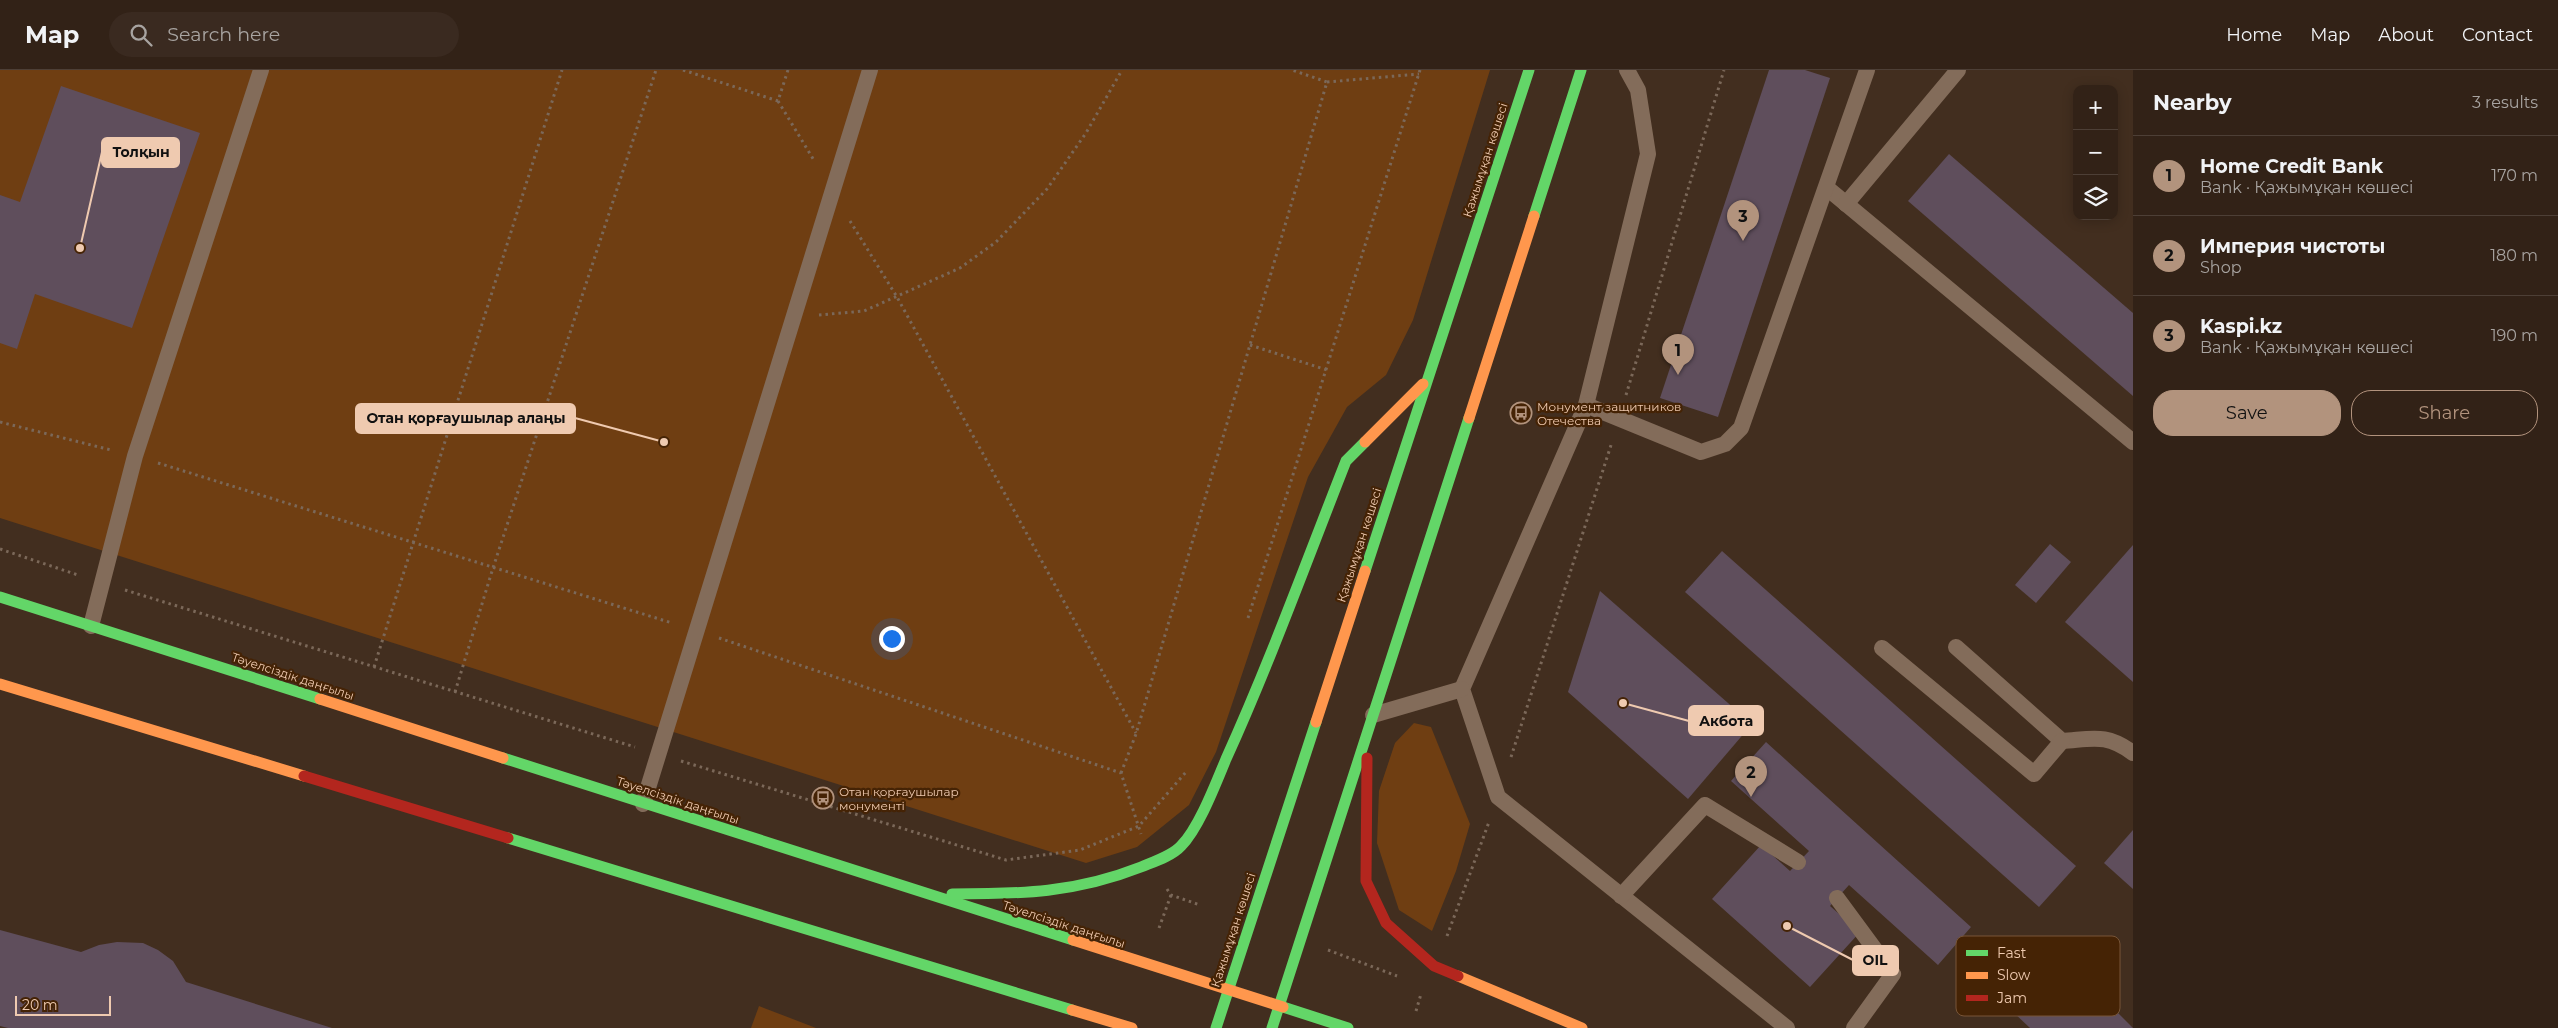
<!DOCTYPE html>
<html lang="en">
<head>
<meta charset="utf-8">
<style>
  body { margin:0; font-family:Montserrat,sans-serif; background:#3a2a20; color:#f1f3f6 }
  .controls { position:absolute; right:15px; top:15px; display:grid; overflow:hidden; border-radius:10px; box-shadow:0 2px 12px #0003 }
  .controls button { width:45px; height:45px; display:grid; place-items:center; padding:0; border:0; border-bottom:1px solid #4d3f36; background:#322217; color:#f1f3f6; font:25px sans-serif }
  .scale { position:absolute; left:15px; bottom:12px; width:96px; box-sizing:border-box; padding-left:5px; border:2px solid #efcab0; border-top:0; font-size:14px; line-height:18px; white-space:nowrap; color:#efcab0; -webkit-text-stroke:4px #452305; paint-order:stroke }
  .you { position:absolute; left:891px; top:568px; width:18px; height:18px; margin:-12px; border:4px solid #fff; border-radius:50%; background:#1a73e8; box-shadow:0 0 0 8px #1a73e833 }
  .badge { display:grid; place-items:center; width:32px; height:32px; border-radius:50%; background:#b2937d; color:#111; font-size:16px; font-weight:700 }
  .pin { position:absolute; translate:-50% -41px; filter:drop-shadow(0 1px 2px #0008) }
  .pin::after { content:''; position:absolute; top:26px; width:18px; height:15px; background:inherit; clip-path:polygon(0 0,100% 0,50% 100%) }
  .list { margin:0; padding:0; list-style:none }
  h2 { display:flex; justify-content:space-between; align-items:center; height:65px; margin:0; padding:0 20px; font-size:21px }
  h2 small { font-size:16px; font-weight:400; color:#a8a4a1 }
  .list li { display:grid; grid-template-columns:32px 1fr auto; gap:15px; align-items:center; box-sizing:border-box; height:80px; padding:0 20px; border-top:1px solid #4d3f36 }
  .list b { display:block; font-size:19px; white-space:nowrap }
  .list p { margin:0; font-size:16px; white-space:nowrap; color:#a8a4a1 }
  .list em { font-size:16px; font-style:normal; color:#a8a4a1 }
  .actions { display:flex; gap:10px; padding:15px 20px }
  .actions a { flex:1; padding:11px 0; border:1px solid #b2937d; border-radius:20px; text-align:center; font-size:18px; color:#b2937d }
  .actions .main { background:#b2937d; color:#111 }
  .icon { flex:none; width:28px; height:28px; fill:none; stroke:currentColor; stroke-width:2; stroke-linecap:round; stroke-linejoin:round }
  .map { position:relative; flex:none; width:2133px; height:958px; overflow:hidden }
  header { display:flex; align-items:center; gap:30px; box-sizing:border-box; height:70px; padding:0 25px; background:#322217; border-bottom:1px solid #4d3f36 }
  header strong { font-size:24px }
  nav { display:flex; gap:28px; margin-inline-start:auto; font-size:18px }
  .search { width:350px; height:45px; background:#3a2a20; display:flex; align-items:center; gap:12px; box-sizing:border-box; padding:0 18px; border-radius:28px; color:#a8a4a1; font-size:19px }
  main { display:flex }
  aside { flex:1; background:#322217 }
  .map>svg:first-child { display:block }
  .green { fill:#6f3e12 }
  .building { fill:#5f4e5c }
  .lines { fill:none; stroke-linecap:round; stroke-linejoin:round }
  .path { stroke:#7b6859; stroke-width:3; stroke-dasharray:2.5 4; stroke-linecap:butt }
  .lane { stroke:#836c5a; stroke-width:16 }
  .fast { stroke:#63d668; stroke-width:11 }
  .slow { stroke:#ff974d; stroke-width:11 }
  .jam { stroke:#b3261e; stroke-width:11 }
  .labels { text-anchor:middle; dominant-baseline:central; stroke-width:4.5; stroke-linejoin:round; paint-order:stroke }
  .street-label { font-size:12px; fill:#efcab0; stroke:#452305 }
  .poi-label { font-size:12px; fill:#efcab0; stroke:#452305; text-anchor:start }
  .key { fill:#452305; stroke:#785538; stroke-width:1 }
  .key-label { font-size:14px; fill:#efcab0 }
  .leader { fill:none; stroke:#efcab0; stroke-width:2 }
  .callout-dot { fill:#efcab0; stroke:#452305; stroke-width:2 }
  .callout { fill:#efcab0; stroke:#efcab0; stroke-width:2 }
  .callout-label { font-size:14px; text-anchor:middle; font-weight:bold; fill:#111 }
</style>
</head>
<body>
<header>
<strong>Map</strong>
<div class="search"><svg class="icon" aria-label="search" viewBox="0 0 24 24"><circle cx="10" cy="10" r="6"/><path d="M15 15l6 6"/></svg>Search here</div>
<nav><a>Home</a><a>Map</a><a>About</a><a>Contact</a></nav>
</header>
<main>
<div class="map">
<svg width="2133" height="958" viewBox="0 0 2133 958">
  <rect width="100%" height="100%" fill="#422e1f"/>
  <g class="green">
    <polygon points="0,0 1490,0 1413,250 1386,305 1347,337 1308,407 1216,682 1189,735 1137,777 1086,793 0,448"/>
    <polygon points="1414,653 1431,657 1470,754 1456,801 1432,861 1399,840 1377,773 1379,721 1395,673"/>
    <polygon points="759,936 816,958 751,958"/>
  </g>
  <g class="building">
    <polygon points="1769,0 1805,0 1830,8 1718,347 1660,328"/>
    <polygon points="61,16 200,63 132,258 35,224 17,279 0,273 0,125 20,132"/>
    <polygon points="1949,84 2133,243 2133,326 1908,131"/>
    <polygon points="2050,474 2071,492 2036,533 2015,515"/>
    <polygon points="2133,475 2133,612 2065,552"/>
    <polygon points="1722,481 2076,796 2039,837 1685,522"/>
    <polygon points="1600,521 1752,654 1688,729 1568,622"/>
    <polygon points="1766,672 1971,857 1938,895 1849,815 1830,836 1860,862 1810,917 1712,829 1761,775 1790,801 1809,781 1731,711"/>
    <polygon points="2133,760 2133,819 2104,793"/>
    <polygon points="0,860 81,882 99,875 117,872 143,873 158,880 173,891 186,912 332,958 8,958 0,956"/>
    <polygon points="2047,902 2077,902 2133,958 2030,958 2012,941"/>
  </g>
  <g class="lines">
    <g class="path">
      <polyline points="683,0 778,31 788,0"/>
      <polyline points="1327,12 1419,4"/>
      <polyline points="778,31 815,92"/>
      <polyline points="850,151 897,227 1136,663"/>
      <polyline points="819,245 864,241 960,198 996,172 1047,119 1086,63 1122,0"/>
      <polyline points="1250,275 1327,300"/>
      <polyline points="1626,325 1724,0"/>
      <polyline points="0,352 111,380"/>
      <polyline points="158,393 672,553"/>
      <polyline points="0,479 78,505"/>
      <polyline points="125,520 635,677"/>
      <polyline points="1248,548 1420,0"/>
      <polyline points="719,568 1121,703 1141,764"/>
      <polyline points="374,597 562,0"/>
      <polyline points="455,622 493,498 656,0"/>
      <polyline points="1511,687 1612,372"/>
      <polyline points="681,691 1006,790 1080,780 1139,756 1186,702"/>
      <polyline points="1121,703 1136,664 1327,12 1292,0"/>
      <polyline points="1167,819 1171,825 1200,835"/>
      <polyline points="1159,858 1171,825"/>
      <polyline points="1447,866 1489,752"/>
      <polyline points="1328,880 1397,906"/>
      <polyline points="1416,941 1421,924"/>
    </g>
    <g class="lane">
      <polyline points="1627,0 1638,20 1648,84 1586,335 1462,619 1498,727 1787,958"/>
      <polyline points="1827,118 2133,372"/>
      <polyline points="1846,134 1958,0"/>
      <polyline points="1586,335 1701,382 1725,374 1741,358 1867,0"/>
      <polyline points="91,556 135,386 261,0"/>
      <path d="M 1956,577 L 2062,671 C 2093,669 2106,663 2133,683"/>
      <polyline points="1882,578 2034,704 2062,671"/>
      <polyline points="1373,645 1462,619"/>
      <polyline points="643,734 870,0"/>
      <polyline points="1621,826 1705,735 1798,792"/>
      <polyline points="1837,828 1893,904 1854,958"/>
    </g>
    <g class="fast">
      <polyline points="1534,146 1581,0"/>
      <polyline points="1365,501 1529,0"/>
      <polyline points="0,527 320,629"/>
      <polyline points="503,688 1073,870"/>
      <polyline points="508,768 1072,940"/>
      <path d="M 952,824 C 1022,824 1075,823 1141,797 C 1153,792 1172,786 1181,776 C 1199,758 1216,713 1226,689 C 1270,592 1307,490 1346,391 L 1365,372"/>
      <polyline points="1283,937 1348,958"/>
      <polyline points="1216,958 1316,652"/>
      <polyline points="1272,958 1469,348"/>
    </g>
    <g class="slow">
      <polyline points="1469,348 1534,146"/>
      <polyline points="1365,372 1423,314"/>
      <polyline points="0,614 304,706"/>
      <polyline points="320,629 503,688"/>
      <polyline points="1316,652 1365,501"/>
      <polyline points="1073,870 1283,937"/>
      <polyline points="1458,906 1582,958"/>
      <polyline points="1072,940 1132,958"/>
    </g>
    <g class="jam">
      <polyline points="1367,688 1366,811 1386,853 1434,896 1458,906"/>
      <polyline points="304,706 508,768"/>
    </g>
  </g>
  <defs>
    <g id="bus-ring" transform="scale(1.125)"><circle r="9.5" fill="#452305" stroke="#b2937d" stroke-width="1.5"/><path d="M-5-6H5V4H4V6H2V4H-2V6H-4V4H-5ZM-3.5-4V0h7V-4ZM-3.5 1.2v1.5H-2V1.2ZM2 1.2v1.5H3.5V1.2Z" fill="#b2937d"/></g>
  </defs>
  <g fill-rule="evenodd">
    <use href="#bus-ring" x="1521" y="343"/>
    <use href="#bus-ring" x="823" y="728"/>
  </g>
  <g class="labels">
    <g class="street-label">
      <text transform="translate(1485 90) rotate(-72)">Қажымұқан көшесі</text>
      <text transform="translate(1359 475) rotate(-72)">Қажымұқан көшесі</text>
      <text transform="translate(293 606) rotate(18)">Тәуелсіздік даңғылы</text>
      <text transform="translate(678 730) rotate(18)">Тәуелсіздік даңғылы</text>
      <text transform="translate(1064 854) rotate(18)">Тәуелсіздік даңғылы</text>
      <text transform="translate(1233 860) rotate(-72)">Қажымұқан көшесі</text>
    </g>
    <g class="poi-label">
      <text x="1537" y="336">Монумент защитников<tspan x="1537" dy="14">Отечества</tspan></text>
      <text x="839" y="721">Отан қорғаушылар<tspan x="839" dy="14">монументі</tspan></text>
    </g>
  </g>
  <rect x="1956" y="866" width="164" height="80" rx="8" class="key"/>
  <rect x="1966" y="880" width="22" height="6" fill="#63d668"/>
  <rect x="1966" y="902" width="22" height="7" fill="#ff974d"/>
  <rect x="1966" y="925" width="22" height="6" fill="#b3261e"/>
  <g class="key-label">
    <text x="1997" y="888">Fast</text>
    <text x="1997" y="910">Slow</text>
    <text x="1997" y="933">Jam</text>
  </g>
  <path class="leader" d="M80 178L102 82M664 372L575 348M1623 633L1689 651M1787 856L1853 890"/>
  <g class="callout-dot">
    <circle cx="80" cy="178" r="5"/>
    <circle cx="664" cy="372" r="5"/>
    <circle cx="1623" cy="633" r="5"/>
    <circle cx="1787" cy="856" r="5"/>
  </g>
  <g class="callout">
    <rect x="102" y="68" width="77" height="29" rx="5"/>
    <rect x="356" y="334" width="219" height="29" rx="5"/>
    <rect x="1689" y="636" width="74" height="29" rx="5"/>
    <rect x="1853" y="876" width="45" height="29" rx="5"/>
  </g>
  <g class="callout-label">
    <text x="141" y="87">Толқын</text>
    <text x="466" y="353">Отан қорғаушылар алаңы</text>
    <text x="1726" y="656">Акбота</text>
    <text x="1875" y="895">OIL</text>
  </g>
</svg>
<div class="controls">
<button>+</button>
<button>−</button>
<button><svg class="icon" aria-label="layers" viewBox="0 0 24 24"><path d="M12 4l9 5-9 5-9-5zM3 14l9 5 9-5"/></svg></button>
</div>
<div class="scale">20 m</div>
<div class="you"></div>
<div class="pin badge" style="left:1678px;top:305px">1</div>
<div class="pin badge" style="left:1751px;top:727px">2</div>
<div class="pin badge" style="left:1743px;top:171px">3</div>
</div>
<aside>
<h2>Nearby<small>3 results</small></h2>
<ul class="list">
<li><span class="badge">1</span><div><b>Home Credit Bank</b><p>Bank · Қажымұқан көшесі</p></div><em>170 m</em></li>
<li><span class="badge">2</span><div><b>Империя чистоты</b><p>Shop</p></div><em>180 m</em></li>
<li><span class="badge">3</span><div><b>Kaspi.kz</b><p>Bank · Қажымұқан көшесі</p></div><em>190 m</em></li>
</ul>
<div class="actions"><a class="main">Save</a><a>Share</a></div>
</aside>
</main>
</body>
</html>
